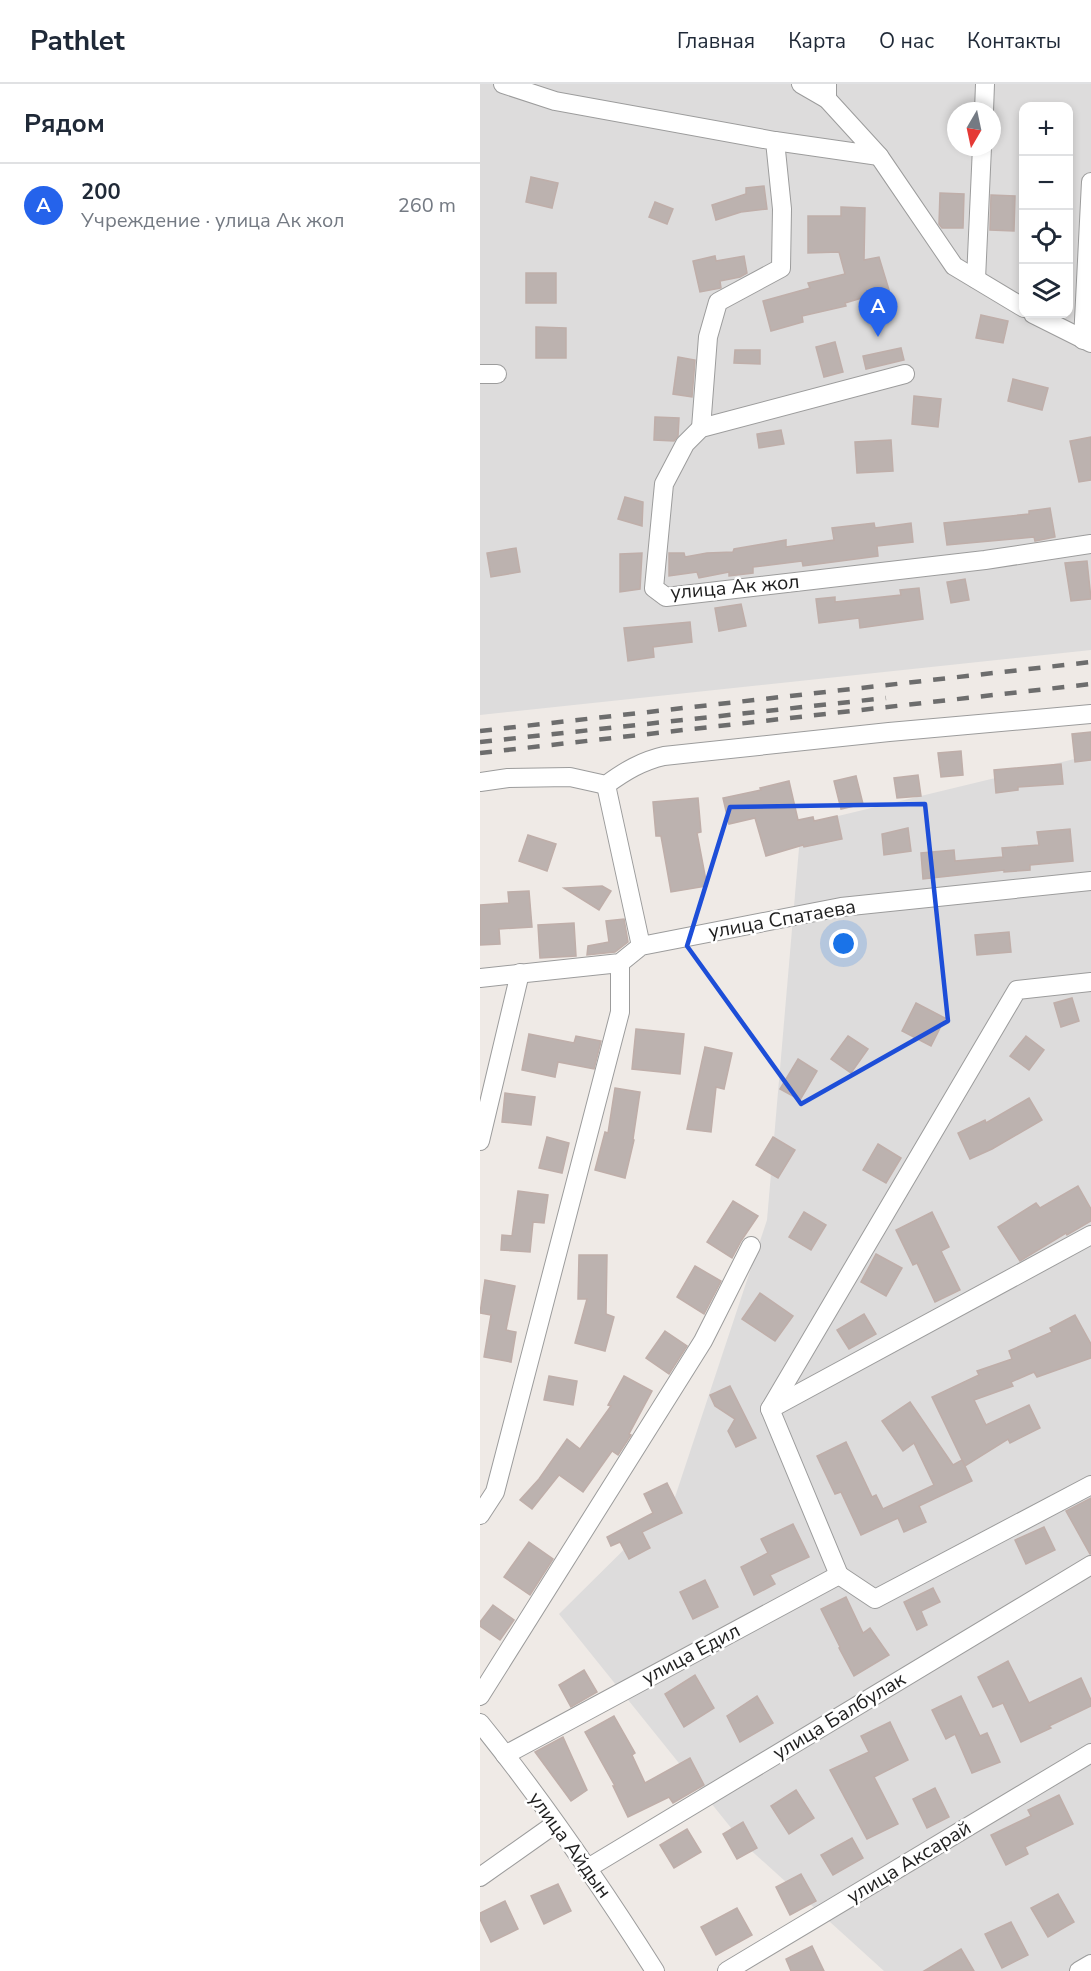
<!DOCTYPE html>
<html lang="ru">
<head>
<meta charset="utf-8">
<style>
  body { margin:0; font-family:"Nunito Sans",sans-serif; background:#f6f6f7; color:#1f2937 }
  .controls { position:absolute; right:18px; top:18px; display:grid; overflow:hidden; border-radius:12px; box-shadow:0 3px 9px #0003 }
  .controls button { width:54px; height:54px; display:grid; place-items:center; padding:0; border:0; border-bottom:2px solid #e0e1e3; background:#fff; color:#1f2937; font:30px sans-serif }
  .compass { position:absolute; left:467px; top:18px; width:54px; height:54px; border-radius:50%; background:#fff; box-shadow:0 3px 9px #0003; rotate:189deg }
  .you { position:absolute; left:364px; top:860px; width:21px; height:21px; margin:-15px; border:4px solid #fff; border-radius:50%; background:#1a73e8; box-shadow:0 0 0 9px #1a73e833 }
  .badge { display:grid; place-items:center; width:39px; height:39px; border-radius:50%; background:#2563eb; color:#fff; font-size:20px; font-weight:700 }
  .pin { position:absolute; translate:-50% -50px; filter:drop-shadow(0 2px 3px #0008) }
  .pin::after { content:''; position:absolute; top:32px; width:21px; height:18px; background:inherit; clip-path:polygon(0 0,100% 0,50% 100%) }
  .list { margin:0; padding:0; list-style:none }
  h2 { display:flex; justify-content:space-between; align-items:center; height:78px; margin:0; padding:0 24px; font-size:26px }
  h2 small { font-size:20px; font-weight:400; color:#747a83 }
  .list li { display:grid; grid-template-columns:39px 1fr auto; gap:18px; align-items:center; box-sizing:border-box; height:84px; padding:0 24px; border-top:2px solid #e0e1e3 }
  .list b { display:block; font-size:22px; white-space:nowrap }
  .list p { margin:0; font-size:20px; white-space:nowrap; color:#747a83 }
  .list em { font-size:20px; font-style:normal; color:#747a83 }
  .icon { flex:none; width:33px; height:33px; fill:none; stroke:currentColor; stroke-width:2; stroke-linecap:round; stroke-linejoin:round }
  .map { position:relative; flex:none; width:611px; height:1887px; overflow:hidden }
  header { display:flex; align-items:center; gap:36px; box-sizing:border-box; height:84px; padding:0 30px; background:#fff; border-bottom:2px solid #e0e1e3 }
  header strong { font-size:28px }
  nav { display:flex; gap:33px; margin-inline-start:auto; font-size:21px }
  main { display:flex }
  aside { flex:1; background:#fff }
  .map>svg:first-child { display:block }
  .residential { fill:#dddcdc; fill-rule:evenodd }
  .building { fill:#bcb2af; stroke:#bfaea9; stroke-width:1.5 }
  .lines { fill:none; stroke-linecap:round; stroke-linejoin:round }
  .minor-casing { stroke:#9c9c9c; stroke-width:20 }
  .minor { stroke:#fff; stroke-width:18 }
  .rail { stroke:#6d6d6d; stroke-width:4.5; stroke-dasharray:12 12; stroke-linecap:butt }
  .marked { fill:none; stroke:#1d4ed8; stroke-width:4.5; stroke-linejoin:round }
  .labels { text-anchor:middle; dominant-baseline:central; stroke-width:5; stroke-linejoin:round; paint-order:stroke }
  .street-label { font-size:20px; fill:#1f1f1f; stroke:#fff }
</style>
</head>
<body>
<header>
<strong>Pathlet</strong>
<nav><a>Главная</a><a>Карта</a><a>О нас</a><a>Контакты</a></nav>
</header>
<main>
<aside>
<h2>Рядом<small></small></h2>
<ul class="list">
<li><span class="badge">A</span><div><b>200</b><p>Учреждение · улица Ак жол</p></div><em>260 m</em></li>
</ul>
</aside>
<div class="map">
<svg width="611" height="1887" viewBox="0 0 611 1887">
  <rect width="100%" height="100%" fill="#efeae6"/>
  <g class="residential">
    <path d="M 0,0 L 611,0 L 611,566 L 0,631 ZM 544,22 L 588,22 L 588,230 L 544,230 ZM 476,27 L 512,27 L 512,63 L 476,63 Z"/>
    <polygon points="611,671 611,1887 404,1887 264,1760 79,1530 194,1416 287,1136 321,741"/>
  </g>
  <g class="building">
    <polygon points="51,93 78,99 72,124 46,118"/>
    <polygon points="284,102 287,125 261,128 236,136 232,121 266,110 266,104"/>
    <polygon points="460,109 484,110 483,144 462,144 459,140"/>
    <polygon points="511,111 535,112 534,147 510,146"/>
    <polygon points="175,118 193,125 187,140 169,133"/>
    <polygon points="361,123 385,124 384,176 399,173 409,206 365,219 366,222 322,232 323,238 291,247 283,217 330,204 328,199 365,190 359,168 328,169 328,132 361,132"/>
    <polygon points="235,172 236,177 264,172 267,189 260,193 240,197 241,204 220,208 213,177"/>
    <rect x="46" y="189" width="30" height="30"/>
    <polygon points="501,231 528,237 523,259 496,254"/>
    <polygon points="56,243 86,244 86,274 56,274"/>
    <polygon points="355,258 363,288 344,293 336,263"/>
    <polygon points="421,264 424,276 386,285 383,272"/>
    <polygon points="255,266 280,266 280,280 254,279"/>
    <polygon points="198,273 215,276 212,313 193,310"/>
    <polygon points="533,295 568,304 562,326 528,317"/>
    <polygon points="434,312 461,315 458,343 432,340"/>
    <polygon points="175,333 199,334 198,352 194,357 174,356"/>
    <polygon points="301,346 304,360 279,364 277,350"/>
    <polygon points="611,353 611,396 599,398 590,357"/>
    <polygon points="411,356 413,387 377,389 375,358"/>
    <polygon points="145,413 163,418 162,442 138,435"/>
    <polygon points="570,424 575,453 555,457 554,453 467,461 464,439 549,430 549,427"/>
    <polygon points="394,439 395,444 431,439 433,458 397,462 398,472 323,482 322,477 273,483 273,489 249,492 249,488 219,494 217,488 189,492 189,469 204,469 205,473 227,469 253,468 254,465 306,456 306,463 354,456 352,444"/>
    <polygon points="36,464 40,488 11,493 7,469"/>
    <polygon points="162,469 160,505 140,508 140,470"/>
    <polygon points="607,477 611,515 591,517 585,479"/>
    <polygon points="485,495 489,516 471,519 467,498"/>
    <polygon points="439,504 443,535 380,544 379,534 339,539 336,515 355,513 355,518 421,511 420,506"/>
    <polygon points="261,520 266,542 239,547 235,524"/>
    <polygon points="210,538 212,558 173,563 174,573 148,577 144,544"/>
    <polygon points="611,648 611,676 595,678 592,650"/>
    <polygon points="481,667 483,691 461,693 458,669"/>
    <polygon points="581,680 583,700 538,703 538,706 516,709 514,686"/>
    <polygon points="438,691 441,712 417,714 414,694"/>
    <polygon points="376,692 383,720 361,725 354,697"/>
    <polygon points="309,697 318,736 333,733 334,737 357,732 362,755 324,763 323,761 286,772 275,734 249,740 243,714 281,706 280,704"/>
    <polygon points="218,714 221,748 217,749 227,802 191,808 181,752 176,752 173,718"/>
    <polygon points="428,744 431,767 404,771 402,750"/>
    <polygon points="590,745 593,777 550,781 550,786 524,788 524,786 443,795 441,769 474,766 475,777 523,773 522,764 559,761 557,748"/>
    <polygon points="48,751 76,760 67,787 39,777"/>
    <polygon points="122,802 131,807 119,826 84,804"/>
    <polygon points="49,807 52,843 19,845 20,860 0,861 0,821 29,819 28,808"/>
    <polygon points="144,835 148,858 135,868 107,871 108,862 129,858 126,837"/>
    <polygon points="94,839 96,872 60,874 58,841"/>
    <polygon points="529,848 531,868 497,871 495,851"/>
    <polygon points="592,914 599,937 581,943 574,919"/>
    <polygon points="436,919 465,934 451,962 422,947"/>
    <polygon points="156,945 204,950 200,990 152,985"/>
    <polygon points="49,950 94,959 96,952 121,957 114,985 78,978 75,993 42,986"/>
    <polygon points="368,952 388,965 371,989 351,975"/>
    <polygon points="546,952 564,966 549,986 530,972"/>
    <polygon points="225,963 252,969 244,1005 236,1003 231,1048 207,1045"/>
    <polygon points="318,975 337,987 320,1016 300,1005"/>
    <polygon points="135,1004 160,1008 153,1055 154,1056 145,1094 115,1086 125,1048 128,1049"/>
    <polygon points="25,1009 55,1013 51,1041 22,1038"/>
    <polygon points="549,1014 562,1036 512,1065 490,1075 478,1049 505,1036 506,1039"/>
    <polygon points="67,1053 89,1059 82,1089 59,1084"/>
    <polygon points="293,1053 315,1066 298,1094 276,1081"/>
    <polygon points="398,1060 421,1074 406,1099 383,1086"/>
    <polygon points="598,1102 611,1125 611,1137 587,1151 586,1149 540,1177 518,1143 556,1119 560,1124"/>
    <polygon points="38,1107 68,1111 64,1139 53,1138 50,1168 21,1166 22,1151 32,1152"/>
    <polygon points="253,1117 278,1132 261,1157 252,1174 227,1158"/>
    <polygon points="324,1128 346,1141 331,1166 309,1153"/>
    <polygon points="452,1128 469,1163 461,1167 480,1206 455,1218 437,1179 433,1181 416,1146"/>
    <polygon points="396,1170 422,1184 406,1212 381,1198"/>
    <polygon points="99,1171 127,1171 126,1230 134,1233 125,1267 95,1259 107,1215 98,1215"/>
    <polygon points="215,1182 241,1197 224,1230 197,1213"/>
    <polygon points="5,1196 35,1202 26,1246 36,1248 31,1278 4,1273 11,1231 0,1229"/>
    <polygon points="280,1209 313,1232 295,1257 262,1235"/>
    <polygon points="384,1230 396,1250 369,1265 357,1246"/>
    <polygon points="595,1231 611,1260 611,1274 557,1293 554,1288 531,1298 533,1302 494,1316 506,1341 549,1321 560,1344 530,1359 528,1355 485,1382 452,1313 499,1291 497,1287 532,1275 529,1267 572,1248 570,1244"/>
    <polygon points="185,1247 207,1262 189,1290 166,1274"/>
    <polygon points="69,1292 97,1297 93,1321 64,1316"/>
    <polygon points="144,1292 172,1307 149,1350 151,1351 138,1371 132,1367 103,1408 79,1391 52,1425 40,1416 59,1395 87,1355 100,1365 131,1322 128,1321"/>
    <polygon points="250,1302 276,1354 256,1363 248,1347 255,1335 235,1322 230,1311"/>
    <polygon points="430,1318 473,1381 482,1376 492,1397 439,1422 446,1438 424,1448 418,1434 381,1451 361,1408 355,1410 337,1372 366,1358 392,1413 396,1411 403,1425 454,1401 434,1359 423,1367 402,1337"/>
    <polygon points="187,1399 202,1429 162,1448 170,1464 149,1475 140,1458 131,1462 127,1453 173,1429 164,1410"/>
    <polygon points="611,1414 611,1470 610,1470 586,1427"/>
    <polygon points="313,1440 329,1473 290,1491 295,1500 274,1511 261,1483 288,1469 281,1455"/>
    <polygon points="564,1443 575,1466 546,1480 535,1456"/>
    <polygon points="49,1458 73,1475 50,1511 24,1493"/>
    <polygon points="225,1496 238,1523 213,1535 200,1508"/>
    <polygon points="453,1504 460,1518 441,1527 447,1541 437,1546 424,1518"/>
    <polygon points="366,1513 383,1549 390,1544 409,1571 374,1592 359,1564 360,1563 341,1525"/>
    <polygon points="13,1521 34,1536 20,1556 0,1542 0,1538"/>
    <polygon points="528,1577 549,1619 601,1594 611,1616 611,1622 569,1642 571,1644 541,1658 523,1619 513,1623 498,1593"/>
    <polygon points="104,1586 117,1608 91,1623 79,1601"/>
    <polygon points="215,1591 234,1624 204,1643 185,1610"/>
    <polygon points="277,1612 293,1639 260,1658 247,1632"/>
    <polygon points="481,1612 500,1652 507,1649 520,1678 492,1689 475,1650 466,1655 452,1626"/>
    <polygon points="134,1632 155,1669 152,1671 165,1699 210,1674 224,1701 193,1719 189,1713 148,1733 133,1702 135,1702 105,1648"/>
    <polygon points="410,1638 428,1676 394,1693 418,1740 387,1755 350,1686 389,1668 381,1652"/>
    <polygon points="83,1653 107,1706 91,1717 55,1668"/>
    <polygon points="455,1704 469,1733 447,1744 433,1715"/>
    <polygon points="316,1706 334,1734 309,1750 291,1722"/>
    <polygon points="579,1711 593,1740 545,1763 548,1770 526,1781 511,1751 551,1732 548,1726"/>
    <polygon points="263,1738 277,1764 257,1775 243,1750"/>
    <polygon points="207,1745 221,1768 194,1784 180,1761"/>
    <polygon points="372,1754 383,1774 353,1791 341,1771"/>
    <polygon points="321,1790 336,1817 310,1831 296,1803"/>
    <polygon points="78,1800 91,1827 64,1840 51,1812"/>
    <polygon points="578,1810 594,1838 568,1853 551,1824"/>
    <polygon points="25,1817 38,1845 11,1858 0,1835 0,1829"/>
    <polygon points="257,1824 272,1851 236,1871 221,1843"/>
    <polygon points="531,1838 548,1871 522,1884 505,1850"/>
    <polygon points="332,1862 344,1887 311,1887 306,1875"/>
    <polygon points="481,1865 494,1887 444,1887"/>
  </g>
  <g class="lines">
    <g class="minor-casing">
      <g id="minor">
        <polyline points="23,0 75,17 295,57 302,125 301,184 238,218 228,253 221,344"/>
        <polyline points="321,0 347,15"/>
        <polyline points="504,27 505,0"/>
        <polyline points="295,57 399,72 347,15 347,0"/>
        <polyline points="399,72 474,182 544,224"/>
        <polyline points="496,195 502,63"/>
        <polyline points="553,230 611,259"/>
        <polyline points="603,256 611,98"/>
        <polyline points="0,290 17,290"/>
        <polyline points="425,290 221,344 205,360 184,400 174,504 186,513 505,476 611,460"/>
        <path d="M 0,698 L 28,694 L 90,693 L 126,701 C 145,687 162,677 184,672 L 409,648 L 611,630"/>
        <polyline points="126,701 161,862"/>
        <polyline points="0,894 140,879 161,862 361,823 611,797"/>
        <polyline points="0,1057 40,889"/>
        <polyline points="290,1325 537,906 611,898"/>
        <polyline points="0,1431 15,1408 140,928 140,879"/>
        <polyline points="359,1491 290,1325 611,1151"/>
        <polyline points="0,1612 223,1257 271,1162"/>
        <path d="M 0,1639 C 64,1718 121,1802 175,1887"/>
        <polyline points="25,1671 359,1491 395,1515 611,1401"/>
        <polyline points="108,1784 611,1481"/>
        <polyline points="0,1793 75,1740"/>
        <polyline points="247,1887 611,1669"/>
        <polyline points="599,1887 611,1880"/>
      </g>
    </g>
    <use href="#minor" class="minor"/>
    <g class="rail">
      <polyline points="0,647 611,578"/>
      <polyline points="0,658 406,614"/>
      <polyline points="0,669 611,600"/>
    </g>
  </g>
  <path class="marked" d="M 445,720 L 468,937 L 321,1020 L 207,862 L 250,723 Z"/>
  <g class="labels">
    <g class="street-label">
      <text transform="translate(255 503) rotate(-5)">улица Ак жол</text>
      <text transform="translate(302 835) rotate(-10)">улица Спатаева</text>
      <text transform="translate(211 1570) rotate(-28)">улица Едил</text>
      <text transform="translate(359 1632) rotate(-31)">улица Балбулак</text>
      <text transform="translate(90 1761) rotate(54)">улица Айдын</text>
      <text transform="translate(429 1778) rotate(-31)">улица Аксарай</text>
    </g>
  </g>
</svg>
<div class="controls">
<button>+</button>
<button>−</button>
<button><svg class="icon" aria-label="locate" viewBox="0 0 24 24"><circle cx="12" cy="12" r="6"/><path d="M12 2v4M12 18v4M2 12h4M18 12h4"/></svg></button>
<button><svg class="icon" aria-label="layers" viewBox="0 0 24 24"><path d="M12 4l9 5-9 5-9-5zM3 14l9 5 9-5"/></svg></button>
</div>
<svg class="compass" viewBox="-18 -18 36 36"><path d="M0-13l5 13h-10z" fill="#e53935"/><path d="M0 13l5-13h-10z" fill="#747a83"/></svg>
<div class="you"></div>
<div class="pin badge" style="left:398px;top:253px">A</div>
</div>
</main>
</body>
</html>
